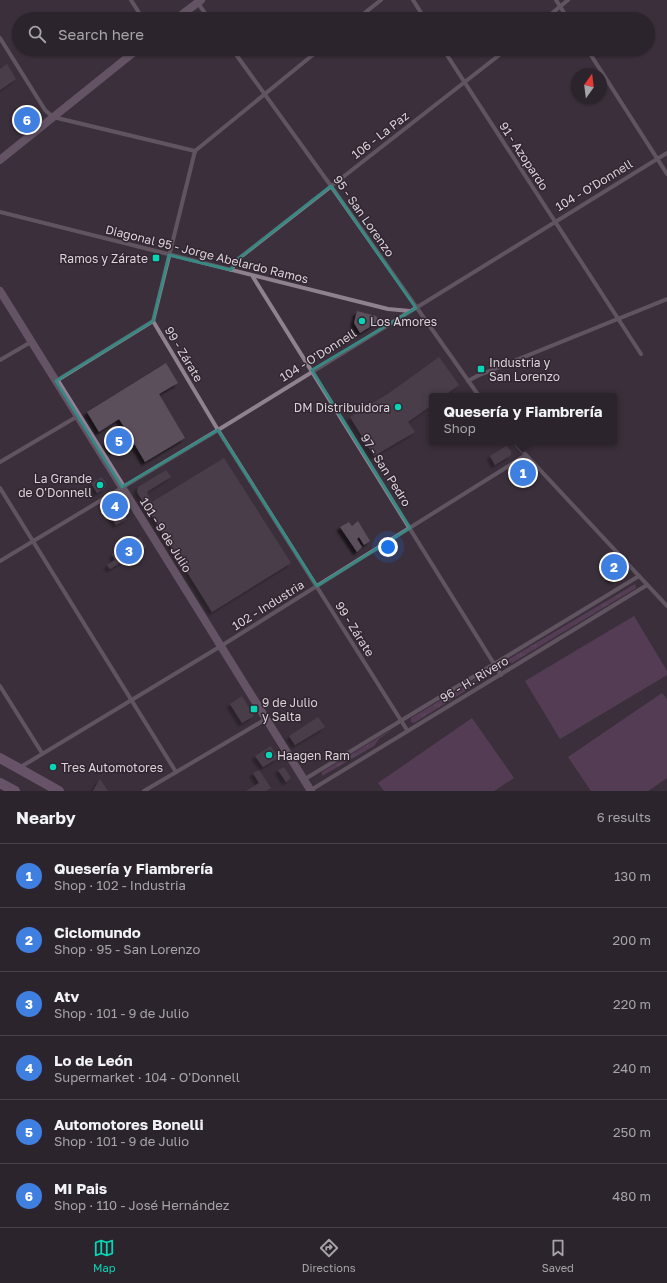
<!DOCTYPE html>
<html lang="en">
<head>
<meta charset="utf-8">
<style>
  body { margin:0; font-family:"Golos Text",sans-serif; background:#342c34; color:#f1f3f6 }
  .compass { position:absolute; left:571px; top:68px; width:36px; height:36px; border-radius:50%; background:#2c242c; box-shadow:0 1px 3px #0004; rotate:14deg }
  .you { position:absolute; left:388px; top:547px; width:14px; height:14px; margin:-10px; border:3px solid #fff; border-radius:50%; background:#1a73e8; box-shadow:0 0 0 6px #1a73e833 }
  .badge { display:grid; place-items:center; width:26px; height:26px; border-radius:50%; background:#08d5b5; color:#fff; font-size:13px; font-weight:700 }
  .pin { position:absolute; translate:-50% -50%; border:2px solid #fff; box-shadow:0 1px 4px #0006 }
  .popup { position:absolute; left:429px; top:393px; width:188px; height:52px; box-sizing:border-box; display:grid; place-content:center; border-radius:4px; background:#2c242c; filter:drop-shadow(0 1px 3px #0005); font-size:13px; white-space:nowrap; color:#a6a4a9 }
  .popup b { font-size:15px; color:#f1f3f6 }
  .popup::after { content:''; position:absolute; left:50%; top:100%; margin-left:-8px; border:8px solid transparent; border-top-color:#2c242c }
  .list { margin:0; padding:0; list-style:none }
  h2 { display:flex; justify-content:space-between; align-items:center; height:52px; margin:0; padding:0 16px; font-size:17px }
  h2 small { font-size:13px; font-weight:400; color:#a6a4a9 }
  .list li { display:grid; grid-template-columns:26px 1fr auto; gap:12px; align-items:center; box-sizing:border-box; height:64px; padding:0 16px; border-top:1px solid #484148 }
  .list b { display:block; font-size:15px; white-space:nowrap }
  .list p { margin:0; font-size:13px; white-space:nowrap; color:#a6a4a9 }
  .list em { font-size:13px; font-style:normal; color:#a6a4a9 }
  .icon { flex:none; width:22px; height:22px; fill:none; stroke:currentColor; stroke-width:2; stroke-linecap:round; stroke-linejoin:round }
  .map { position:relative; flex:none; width:667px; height:791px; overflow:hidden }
  .search { position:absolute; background:#2c242c; box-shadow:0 1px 3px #0004; left:12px; right:12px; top:12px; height:44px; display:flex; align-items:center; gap:10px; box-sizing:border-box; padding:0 14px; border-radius:22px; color:#a6a4a9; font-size:15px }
  .sheet { height:436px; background:#2c242c }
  nav { display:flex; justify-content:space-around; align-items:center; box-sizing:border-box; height:56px; border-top:1px solid #484148; background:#2c242c; font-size:11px; color:#a6a4a9 }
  nav a { display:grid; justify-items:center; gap:2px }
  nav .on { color:#08d5b5 }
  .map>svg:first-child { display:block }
  .grass { fill:url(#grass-tufts) }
  .park { fill:#734f73 }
  .building { fill:#5b4f5b; filter:url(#shadow) }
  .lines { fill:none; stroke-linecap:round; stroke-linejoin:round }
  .street { stroke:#8f828e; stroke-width:4 }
  .secondary { stroke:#987f97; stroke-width:8 }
  .primary { stroke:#a17da0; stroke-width:10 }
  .marked { fill:none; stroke:#388983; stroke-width:3; stroke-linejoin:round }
  .poi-dot { fill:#08d5b5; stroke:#312631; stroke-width:1.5 }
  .labels { text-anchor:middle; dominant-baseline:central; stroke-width:3; stroke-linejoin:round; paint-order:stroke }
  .street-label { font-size:12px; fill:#dad3d9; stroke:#312631 }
  .poi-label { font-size:12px; fill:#dad3d9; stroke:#312631; text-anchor:start }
</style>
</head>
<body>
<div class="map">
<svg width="667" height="791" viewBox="0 0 667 791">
  <defs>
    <pattern id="grass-tufts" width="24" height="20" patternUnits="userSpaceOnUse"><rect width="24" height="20" fill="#734f73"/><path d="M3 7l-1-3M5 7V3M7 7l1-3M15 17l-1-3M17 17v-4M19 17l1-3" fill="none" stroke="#866786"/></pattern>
    <filter id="shadow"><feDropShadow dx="-3.5" dy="3.5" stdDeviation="1" flood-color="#0009"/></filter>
  </defs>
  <rect width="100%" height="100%" fill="#3b303b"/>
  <g class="grass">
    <polygon points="635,584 636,588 512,663 508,662 509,659"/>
    <polygon points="486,673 474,682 470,688 414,723 411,722 411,718"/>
    <polygon points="393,729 379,739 374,746 322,776 322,772"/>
  </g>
  <g class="park">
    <polygon points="634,616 667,671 667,675 560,739 525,681"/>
    <polygon points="662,693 667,699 667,778 648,791 591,791 568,757"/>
    <polygon points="472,718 514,778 494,791 384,791 378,783"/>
  </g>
  <g class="building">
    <polygon points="7,64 16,79 0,90 0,69"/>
    <polygon points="34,110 37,119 24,130 17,121"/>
    <polygon points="357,311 376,316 379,321 360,333 354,323"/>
    <polygon points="439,357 459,385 444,396 432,396 432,405 408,422 415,432 374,456 350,417 389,393"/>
    <polygon points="166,363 178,383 159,394 185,438 145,462 132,440 112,452 106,442 126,430 119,419 99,432 87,412"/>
    <polygon points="506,446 511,451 511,455 495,465 490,456"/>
    <polygon points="224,458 291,563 212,612 137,492 138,487 166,470 171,477 148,491 147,494 152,502"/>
    <polygon points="522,468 525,469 531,476 523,484 515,472"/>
    <polygon points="102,477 106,483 105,488 97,493 91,483"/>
    <polygon points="112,502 118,504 127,519 116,525 105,507"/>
    <polygon points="358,521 370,541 364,545 359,537 357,539 362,547 357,552 340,527 349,522 352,526"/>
    <polygon points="140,537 146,547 110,569 107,565 115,560 112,554"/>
    <polygon points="618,568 621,571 621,576 612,581 609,577"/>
    <polygon points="242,696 254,716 242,723 230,704"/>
    <polygon points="318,717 325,727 295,745 289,736"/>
    <polygon points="271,746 278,758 263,767 255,756"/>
    <polygon points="284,767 291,778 286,782 278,770"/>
    <polygon points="259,770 271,788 266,791 246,791 259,783 253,773"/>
    <polygon points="100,779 108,791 93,791"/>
  </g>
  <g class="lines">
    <g class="street">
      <polyline points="131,0 143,19"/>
      <polyline points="413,0 425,19"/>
      <polyline points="556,0 568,19"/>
      <polyline points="198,3 209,19"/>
      <polyline points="357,19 381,0"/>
      <polyline points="545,19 568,0"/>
      <polyline points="0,38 45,110 53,117 195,151"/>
      <polyline points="232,49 331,186 479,396"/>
      <polyline points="443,49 641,354"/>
      <polyline points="587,49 667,174"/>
      <polyline points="195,151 153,321 218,430 407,730"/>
      <polyline points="195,151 320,49"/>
      <polyline points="0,212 388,309 410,311"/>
      <polyline points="231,270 238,259 507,49"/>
      <polyline points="253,277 501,675"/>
      <polyline points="0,360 31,342"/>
      <polyline points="56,381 153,321"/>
      <polyline points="468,381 477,376 667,299"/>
      <polyline points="514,442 667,606"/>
      <polyline points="0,462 78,416"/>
      <polyline points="0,488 176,772"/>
      <polyline points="0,561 218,430 667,153"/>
      <polyline points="0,686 42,753"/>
      <polyline points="19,768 221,646 526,455"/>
      <polyline points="305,779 639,576"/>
      <polyline points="311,790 647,585"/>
      <polyline points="144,791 266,719"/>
    </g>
    <g class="secondary">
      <polyline points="176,19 201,0"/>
      <polyline points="0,160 138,49"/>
      <polyline points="0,291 311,791"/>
    </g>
    <g class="primary">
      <polyline points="0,758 59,791"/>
      <polyline points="0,783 15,791"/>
    </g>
  </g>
  <path d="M0 0H667V791H0ZM 331,186 L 416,308 L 312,370 L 410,528 L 317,586 L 218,430 L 122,487 L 56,381 L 153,321 L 169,255 L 231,270 L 238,259 Z" fill="#3b303b" fill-opacity=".55" fill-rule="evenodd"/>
  <path class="marked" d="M 331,186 L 416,308 L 312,370 L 410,528 L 317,586 L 218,430 L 122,487 L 56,381 L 153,321 L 169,255 L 231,270 L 238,259 Z"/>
  <g class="poi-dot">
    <rect x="152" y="254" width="8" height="8" rx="2"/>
    <circle cx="362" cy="321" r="4"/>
    <rect x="477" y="365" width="8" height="8" rx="2"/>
    <circle cx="398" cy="407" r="4"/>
    <circle cx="100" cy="485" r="4"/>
    <rect x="250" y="705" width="8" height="8" rx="2"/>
    <circle cx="269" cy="755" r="4"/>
    <circle cx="53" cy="767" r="4"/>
  </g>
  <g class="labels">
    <g class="street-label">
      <text transform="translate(380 135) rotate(-38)">106 - La Paz</text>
      <text transform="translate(524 156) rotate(57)">91 - Azopardo</text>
      <text transform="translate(594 185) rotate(-31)">104 - O'Donnell</text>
      <text transform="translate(364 216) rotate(55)">95 - San Lorenzo</text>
      <text transform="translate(207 254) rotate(14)">Diagonal 95 - Jorge Abelardo Ramos</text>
      <text transform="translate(184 354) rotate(59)">99 - Zárate</text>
      <text transform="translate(318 355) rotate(-32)">104 - O'Donnell</text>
      <text transform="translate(386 470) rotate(58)">97 - San Pedro</text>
      <text transform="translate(166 535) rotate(58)">101 - 9 de Julio</text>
      <text transform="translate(268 605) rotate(-32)">102 - Industria</text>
      <text transform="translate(355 629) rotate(58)">99 - Zárate</text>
      <text transform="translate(474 679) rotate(-31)">96 - H. Rivero</text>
    </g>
    <g class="poi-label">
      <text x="148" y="258" text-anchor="end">Ramos y Zárate</text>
      <text x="370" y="321">Los Amores</text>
      <text x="489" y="362">Industria y<tspan x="489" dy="14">San Lorenzo</tspan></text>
      <text x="390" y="407" text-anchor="end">DM Distribuidora</text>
      <text x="92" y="478" text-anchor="end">La Grande<tspan x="92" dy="14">de O'Donnell</tspan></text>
      <text x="262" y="702">9 de Julio<tspan x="262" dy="14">y Salta</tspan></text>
      <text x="277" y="755">Haagen Ram</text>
      <text x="61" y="767">Tres Automotores</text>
    </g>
  </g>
</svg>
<svg class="compass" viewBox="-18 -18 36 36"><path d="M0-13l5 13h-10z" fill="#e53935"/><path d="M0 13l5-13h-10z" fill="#a6a4a9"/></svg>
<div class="you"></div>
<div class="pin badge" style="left:523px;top:473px;background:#3f7fe0">1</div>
<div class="popup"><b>Quesería y Fiambrería</b>Shop</div>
<div class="pin badge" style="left:614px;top:567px;background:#3f7fe0">2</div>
<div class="pin badge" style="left:129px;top:551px;background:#3f7fe0">3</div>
<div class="pin badge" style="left:115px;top:506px;background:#3f7fe0">4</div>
<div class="pin badge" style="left:119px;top:441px;background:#3f7fe0">5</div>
<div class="pin badge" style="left:27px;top:120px;background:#3f7fe0">6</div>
<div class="search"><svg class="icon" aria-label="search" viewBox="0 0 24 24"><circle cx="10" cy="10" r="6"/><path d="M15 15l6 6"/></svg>Search here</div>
</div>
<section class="sheet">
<h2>Nearby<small>6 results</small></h2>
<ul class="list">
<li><span class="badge" style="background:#3f7fe0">1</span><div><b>Quesería y Fiambrería</b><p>Shop · 102 - Industria</p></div><em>130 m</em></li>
<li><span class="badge" style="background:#3f7fe0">2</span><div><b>Ciclomundo</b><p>Shop · 95 - San Lorenzo</p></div><em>200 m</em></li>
<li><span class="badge" style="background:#3f7fe0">3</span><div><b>Atv</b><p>Shop · 101 - 9 de Julio</p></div><em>220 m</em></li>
<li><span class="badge" style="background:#3f7fe0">4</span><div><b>Lo de León</b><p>Supermarket · 104 - O'Donnell</p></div><em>240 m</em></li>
<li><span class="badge" style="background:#3f7fe0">5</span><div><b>Automotores Bonelli</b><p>Shop · 101 - 9 de Julio</p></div><em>250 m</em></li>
<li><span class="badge" style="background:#3f7fe0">6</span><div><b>MI Pais</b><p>Shop · 110 - José Hernández</p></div><em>480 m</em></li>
</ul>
</section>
<nav>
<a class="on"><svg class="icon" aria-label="map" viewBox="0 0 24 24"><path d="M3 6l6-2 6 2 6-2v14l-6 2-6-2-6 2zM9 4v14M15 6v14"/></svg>Map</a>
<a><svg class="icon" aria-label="directions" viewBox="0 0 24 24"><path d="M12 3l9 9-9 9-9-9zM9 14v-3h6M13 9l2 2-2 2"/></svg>Directions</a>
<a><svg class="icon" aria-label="saved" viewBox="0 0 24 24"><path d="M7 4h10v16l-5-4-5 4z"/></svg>Saved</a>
</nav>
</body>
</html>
